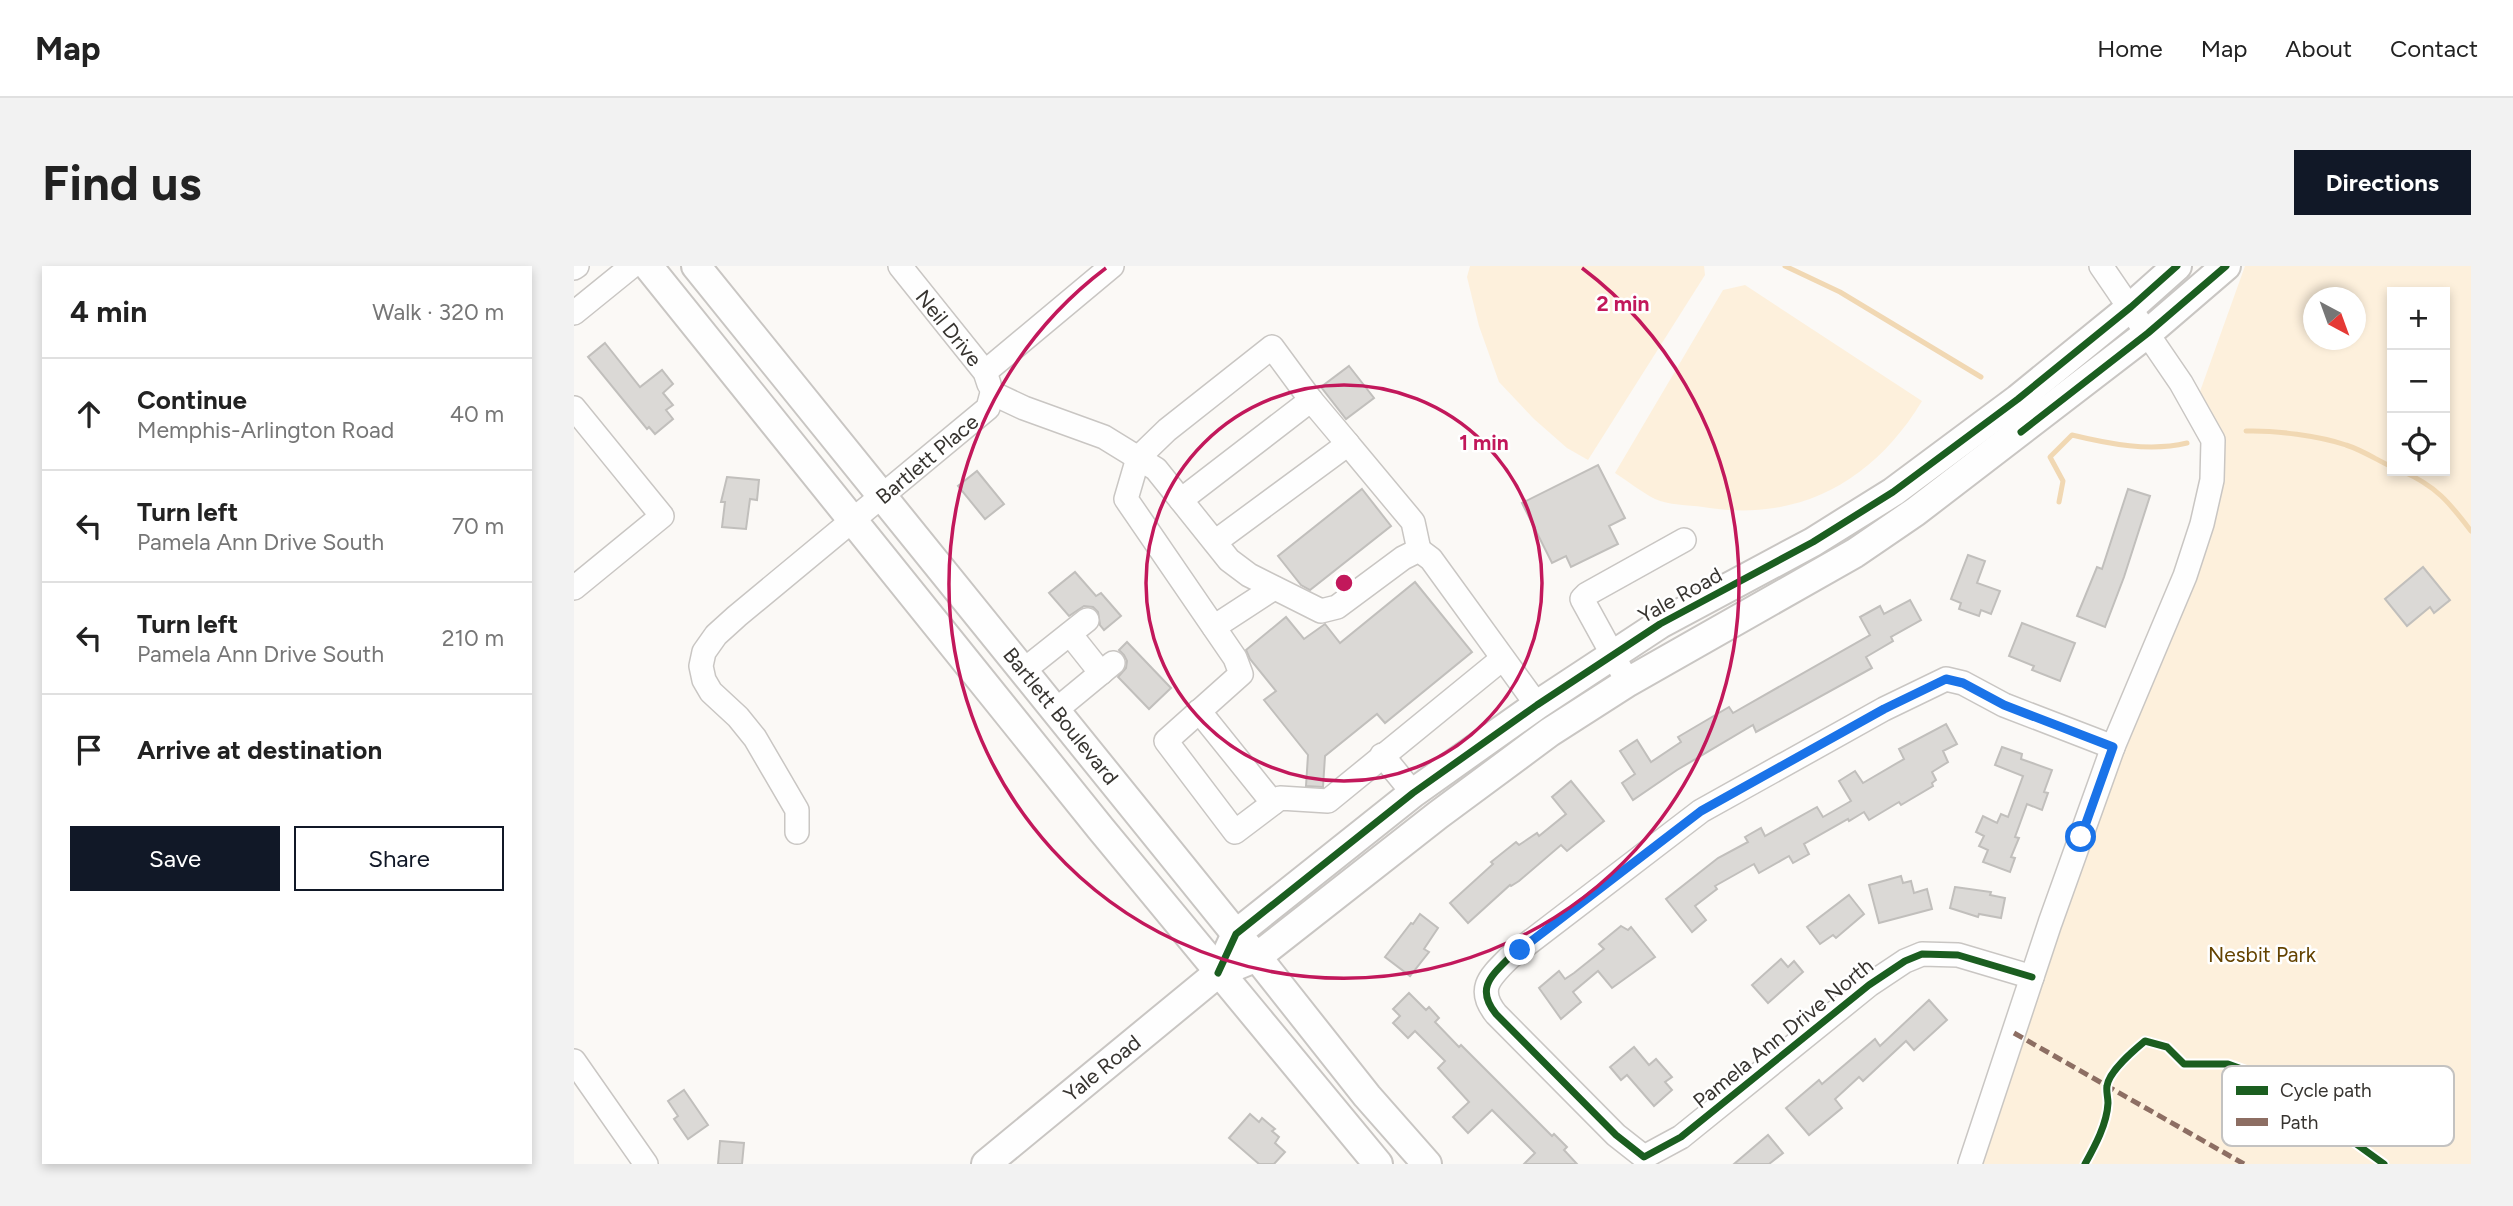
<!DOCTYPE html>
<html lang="en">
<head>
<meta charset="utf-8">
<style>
  body { margin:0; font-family:Figtree,sans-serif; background:#f2f2f2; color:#222 }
  .controls { position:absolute; right:21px; top:21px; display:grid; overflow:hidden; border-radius:0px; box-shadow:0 4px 10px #0003 }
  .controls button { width:63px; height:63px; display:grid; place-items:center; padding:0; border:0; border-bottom:2px solid #e0e0e0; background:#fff; color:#222; font:35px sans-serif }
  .compass { position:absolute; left:1729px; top:21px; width:63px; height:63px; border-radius:50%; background:#fff; box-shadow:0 4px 10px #0003; rotate:139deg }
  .stop { position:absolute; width:21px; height:21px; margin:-16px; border:5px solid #1a73e8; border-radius:50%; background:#fff }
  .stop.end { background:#1a73e8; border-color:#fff; box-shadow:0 2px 7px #0008 }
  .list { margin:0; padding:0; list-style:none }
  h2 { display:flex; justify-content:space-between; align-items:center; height:91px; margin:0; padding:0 28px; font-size:30px }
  h2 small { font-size:23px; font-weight:400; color:#767676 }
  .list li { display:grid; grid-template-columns:46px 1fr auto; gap:21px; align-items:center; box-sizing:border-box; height:112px; padding:0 28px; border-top:2px solid #e0e0e0 }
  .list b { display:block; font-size:26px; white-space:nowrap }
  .list p { margin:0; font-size:23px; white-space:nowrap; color:#767676 }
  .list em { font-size:23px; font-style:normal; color:#767676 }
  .actions { display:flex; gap:14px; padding:21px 28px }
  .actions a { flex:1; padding:16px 0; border:2px solid #111827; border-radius:0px; text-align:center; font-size:24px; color:#111827 }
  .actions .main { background:#111827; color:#fff }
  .icon { flex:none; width:38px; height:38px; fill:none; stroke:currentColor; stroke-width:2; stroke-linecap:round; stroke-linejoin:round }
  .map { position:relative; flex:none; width:1897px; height:898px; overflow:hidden; border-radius:0px }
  header { display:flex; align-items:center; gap:42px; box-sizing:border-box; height:98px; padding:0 35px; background:#fff; border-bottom:2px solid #e0e0e0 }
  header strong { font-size:33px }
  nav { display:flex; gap:38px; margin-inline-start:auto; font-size:24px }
  .intro { display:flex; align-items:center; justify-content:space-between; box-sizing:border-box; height:168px; padding:0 42px }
  h1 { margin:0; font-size:49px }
  .button { padding:18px 32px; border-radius:0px; background:#111827; color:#fff; font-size:24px; font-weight:700 }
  main { display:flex; gap:42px; padding:0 42px }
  aside { flex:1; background:#fff; border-radius:0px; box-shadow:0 4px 10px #0003 }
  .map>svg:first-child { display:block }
  .green { fill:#fdf0dc; fill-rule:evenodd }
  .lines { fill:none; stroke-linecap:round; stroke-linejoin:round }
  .stream { stroke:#f1d8b3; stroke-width:5 }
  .building { fill:#dbd9d6; stroke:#c1bfbc; stroke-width:2 }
  .minor-casing { stroke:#c9c6c3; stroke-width:26 }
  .major-casing { stroke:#c9c6c3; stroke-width:32 }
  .minor { stroke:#fefefe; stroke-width:23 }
  .major { stroke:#fefefe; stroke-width:28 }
  .quiet { stroke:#8d6e63; stroke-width:5; stroke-dasharray:10 5; stroke-linecap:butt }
  .cycleway-casing { stroke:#fff; stroke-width:11 }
  .cycleway { stroke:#1b5e20; stroke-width:7 }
  .route { stroke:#1a73e8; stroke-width:9 }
  .ring { fill:none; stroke:#c2185b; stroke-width:3.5 }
  .labels { text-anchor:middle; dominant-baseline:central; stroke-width:5; stroke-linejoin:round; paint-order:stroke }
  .street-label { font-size:21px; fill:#373430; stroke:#fff }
  .park-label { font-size:21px; fill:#644300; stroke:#fff }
  .key { fill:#fff; stroke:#c3c2c1; stroke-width:2 }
  .key-label { font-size:19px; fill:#373430 }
  .centre { fill:#c2185b; stroke:#fff; stroke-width:3.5 }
  .ring-label { font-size:21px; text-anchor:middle; font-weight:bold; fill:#c2185b; stroke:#fff; stroke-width:5; stroke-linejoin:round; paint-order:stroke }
</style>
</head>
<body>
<header>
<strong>Map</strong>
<nav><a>Home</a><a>Map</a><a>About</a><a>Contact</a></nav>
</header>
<div class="intro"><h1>Find us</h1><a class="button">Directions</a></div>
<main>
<aside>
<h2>4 min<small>Walk · 320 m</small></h2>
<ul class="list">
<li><svg class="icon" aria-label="ahead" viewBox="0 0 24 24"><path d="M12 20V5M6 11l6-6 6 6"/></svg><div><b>Continue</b><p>Memphis-Arlington Road</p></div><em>40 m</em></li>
<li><svg class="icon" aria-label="left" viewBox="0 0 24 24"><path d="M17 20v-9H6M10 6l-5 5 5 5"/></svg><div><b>Turn left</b><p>Pamela Ann Drive South</p></div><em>70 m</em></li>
<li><svg class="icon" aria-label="left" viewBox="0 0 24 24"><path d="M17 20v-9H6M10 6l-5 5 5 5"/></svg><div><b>Turn left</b><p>Pamela Ann Drive South</p></div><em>210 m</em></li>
<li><svg class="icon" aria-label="arrive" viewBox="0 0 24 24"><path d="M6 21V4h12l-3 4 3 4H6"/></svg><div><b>Arrive at destination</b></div></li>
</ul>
<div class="actions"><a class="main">Save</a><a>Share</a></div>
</aside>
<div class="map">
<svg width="1897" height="898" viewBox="0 0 1897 898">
  <rect width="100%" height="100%" fill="#fbf9f6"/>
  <g class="green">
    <polygon points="896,0 1130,0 1131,9 1014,194 993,182 960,153 925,116 905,60 893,11"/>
    <path d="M 1671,0 L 1897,0 L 1897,898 L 1396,898 L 1629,225 L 1629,176 L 1619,145 ZM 1818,26 L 1871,26 L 1871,205 L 1818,205 ZM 1740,32 L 1782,32 L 1782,74 L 1740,74 Z"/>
    <path d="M 1171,19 L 1348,135 C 1299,216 1224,257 1129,241 C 1114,239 1094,239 1081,233 C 1067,226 1054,215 1041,207 L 1149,24 Z"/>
  </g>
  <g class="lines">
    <g class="stream">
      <polyline points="1211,0 1266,26 1407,111"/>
      <path d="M 1672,165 C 1700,164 1746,170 1772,179 C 1788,184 1803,194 1818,201"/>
      <path d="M 1828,205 C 1862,220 1875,236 1897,265"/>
      <path d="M 1485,236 L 1489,215 L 1476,191 L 1498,169 C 1535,178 1576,186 1613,177"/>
    </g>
  </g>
  <g class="building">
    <polygon points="31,77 66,121 88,104 99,118 89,127 99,139 92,144 99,153 81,168 75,161 73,163 14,91"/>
    <polygon points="775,100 800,132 772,153 747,121"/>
    <polygon points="1024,199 1051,252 1035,260 1044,278 997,301 992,290 978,297 948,237"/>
    <polygon points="403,205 430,238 411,253 384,220"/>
    <polygon points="153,211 185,214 183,234 176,233 172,263 148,261 151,236 147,236"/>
    <polygon points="788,223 817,260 736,324 727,319 704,290"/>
    <polygon points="1554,223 1576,230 1550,311 1531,361 1503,350 1523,301 1528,303"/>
    <polygon points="1394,289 1411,295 1403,317 1426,325 1417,348 1407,344 1405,350 1385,343 1387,337 1377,333"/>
    <polygon points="1849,301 1876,334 1860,347 1856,341 1833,360 1811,333"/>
    <polygon points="501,306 522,330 527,327 547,350 530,364 526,359 524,346 519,341 510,340 495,350 475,327"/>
    <polygon points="841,316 898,386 811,457 803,448 751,490 749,521 732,520 734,489 690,434 702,425 676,393 672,384 712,351 730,373 751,358 766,377"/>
    <polygon points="1336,334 1347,354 1317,371 1319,375 1292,391 1298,402 1182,466 1179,459 1103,504 1059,534 1048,517 1061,508 1046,485 1063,474 1077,496 1107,476 1104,471 1155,441 1159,447 1296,369 1286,351 1306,340 1310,348"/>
    <polygon points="1448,357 1501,377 1486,415 1458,404 1460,400 1435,390"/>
    <polygon points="553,376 597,422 575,443 544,411 552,402 553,395 550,389 545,384"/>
    <polygon points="1372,458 1383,478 1369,485 1374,496 1358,506 1362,514 1358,517 1359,520 1327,539 1325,536 1295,554 1290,546 1275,555 1274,553 1230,578 1235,588 1219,597 1215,590 1185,607 1180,598 1141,620 1143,623 1121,640 1132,654 1118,666 1092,633 1144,592 1174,576 1171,571 1187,562 1191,570 1243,541 1249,551 1277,535 1265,515 1281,505 1289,517 1330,493 1325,483"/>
    <polygon points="1428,481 1448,488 1447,493 1478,504 1470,526 1474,527 1468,544 1453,538 1441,571 1445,572 1437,591 1441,592 1436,606 1409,596 1414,584 1405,580 1410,570 1402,566 1409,550 1423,557 1427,548 1434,551 1449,510 1421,499"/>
    <polygon points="997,515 1030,555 993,585 987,579 945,615 937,620 936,619 894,657 876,637 919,598 917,596 942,576 945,579 963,567 965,570 992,548 978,531"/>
    <polygon points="1327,610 1329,617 1337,615 1340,627 1353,623 1358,643 1305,657 1295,619"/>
    <polygon points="1381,621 1417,626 1416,629 1431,632 1427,652 1405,648 1404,651 1376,642"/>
    <polygon points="1275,629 1290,648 1262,672 1259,669 1246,678 1233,661"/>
    <polygon points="846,648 864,662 850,683 855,686 836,710 811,691 837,657 839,658"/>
    <polygon points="1047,660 1054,664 1057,661 1081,691 1038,722 1024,705 999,726 1007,736 987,753 965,722 985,705 991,713 1000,707 1030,683 1025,678"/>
    <polygon points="1207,693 1214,701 1220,695 1229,706 1194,737 1178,719"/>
    <polygon points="835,727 852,744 855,741 865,752 861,756 885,781 887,779 978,870 980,868 993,881 990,884 1003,898 950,898 961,887 918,844 894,867 879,851 895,836 864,802 871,795 841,765 834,772 819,757 826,750 819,743"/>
    <polygon points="1355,734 1373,754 1340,784 1332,775 1289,815 1285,811 1261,833 1268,842 1235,869 1212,842 1245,814 1248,818 1301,773 1306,780"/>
    <polygon points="1060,781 1075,799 1082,793 1098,811 1091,816 1098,824 1080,840 1053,809 1047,814 1036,801"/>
    <polygon points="110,824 134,859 114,873 100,853 104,850 94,835"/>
    <polygon points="676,848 685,856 688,852 701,863 698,865 705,871 701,877 711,886 700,898 685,898 655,872"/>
    <polygon points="1194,869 1209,887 1195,898 1160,898"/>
    <polygon points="146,875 170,877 168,898 144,898"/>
  </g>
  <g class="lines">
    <g class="minor-casing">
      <g id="minor">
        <polyline points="326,0 411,106 415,118"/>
        <polyline points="0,2 3,0"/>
        <polyline points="0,47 58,0"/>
        <polyline points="411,106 538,0"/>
        <polyline points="418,127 450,142 530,171 582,203 655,294 675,309 747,345 763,341 829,292 845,284 857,293 963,439"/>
        <polyline points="737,134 698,81 593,164 564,192 552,233 661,392 667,408 592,475 661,566 706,532 754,535 928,393"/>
        <polyline points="0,142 88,250 0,322"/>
        <polyline points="607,234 737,134 774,178"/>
        <polyline points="641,276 774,178 839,256 845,284"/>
        <polyline points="640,361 700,322"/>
        <polyline points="496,368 527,407"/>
        <polyline points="450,404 513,354"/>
        <polyline points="1047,404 1008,333 1013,328 1110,274"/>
        <polyline points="482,444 539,397"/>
        <polyline points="625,445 699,537"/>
        <polyline points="808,489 839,527"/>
        <polyline points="223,566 223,544 181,472 164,451 137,426 130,414 127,400 130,386 142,369 163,350 414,142 418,127"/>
        <path d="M 1458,711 L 1384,689 L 1348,688 L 1331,695 L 1295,719 L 1107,871 L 1070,891 L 1042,869 L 922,748 C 902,723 916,711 935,692 L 1127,545 L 1310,443 L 1372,413 L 1389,417 L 1430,439 L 1539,481"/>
        <polyline points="0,795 72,898"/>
        <polyline points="1396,898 1476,657 1539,481 1611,310 1628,258 1638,214 1639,174 1607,117 1527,0"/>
      </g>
    </g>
    <g class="major-casing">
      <g id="major">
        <polyline points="74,0 527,563 804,898"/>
        <polyline points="122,0 662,668 683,691 793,830 853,898"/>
        <polyline points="644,707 662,668 839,527 963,439 1086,358 1239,276 1319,226 1444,133 1557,41 1603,0"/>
        <polyline points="412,898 644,707 683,691 864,549 976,466 1054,416 1281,287 1341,246 1574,67 1652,0"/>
      </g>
    </g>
    <use href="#minor" class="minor"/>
    <use href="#major" class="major"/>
    <polyline class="quiet" points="1440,767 1670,898"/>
    <g class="cycleway-casing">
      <g id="cycleway">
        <polyline points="1447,166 1574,67 1652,0"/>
        <polyline points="644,707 662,668 839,527 963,439 1086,358 1239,276 1319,226 1444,133 1557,41 1603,0"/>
        <path d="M 1458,711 L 1384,689 L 1348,688 L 1331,695 L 1295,719 L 1107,871 L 1070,891 L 1042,869 L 922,748 C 902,723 916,711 935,692 L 1127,545 L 1310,443 L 1372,413 L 1389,417 L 1430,439 L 1539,481"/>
        <path d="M 1511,898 C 1521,880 1533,858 1534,837 C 1534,831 1532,825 1533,820 C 1535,805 1559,785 1571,775 L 1593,781 L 1610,798 L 1654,798 L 1690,811 L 1810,898"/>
      </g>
    </g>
    <use href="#cycleway" class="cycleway"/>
  </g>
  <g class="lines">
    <polyline class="route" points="946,684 1127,545 1310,443 1372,413 1389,417 1430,439 1539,481 1507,571"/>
  </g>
  <g class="ring">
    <circle cx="770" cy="317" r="198"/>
    <path d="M1008 2A395 395 0 1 1 532 2"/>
  </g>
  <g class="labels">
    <g class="street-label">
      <text transform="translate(375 62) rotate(51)">Neil Drive</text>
      <text transform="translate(353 193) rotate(-40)">Bartlett Place</text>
      <text transform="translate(1106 329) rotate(-29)">Yale Road</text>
      <text transform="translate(487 450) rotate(51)">Bartlett Boulevard</text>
      <text transform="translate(1209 767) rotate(-39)">Pamela Ann Drive North</text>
      <text transform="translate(528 802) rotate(-39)">Yale Road</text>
    </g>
    <g class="park-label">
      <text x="1688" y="688">Nesbit Park</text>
    </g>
  </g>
  <rect x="1648" y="800" width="232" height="80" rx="10" class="key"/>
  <rect x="1662" y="820" width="32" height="9" fill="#1b5e20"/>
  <rect x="1662" y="852" width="32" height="8" fill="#8d6e63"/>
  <g class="key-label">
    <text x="1706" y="831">Cycle path</text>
    <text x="1706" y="863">Path</text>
  </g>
  <circle cx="770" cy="317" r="10" class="centre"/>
  <g class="ring-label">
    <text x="1049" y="45">2 min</text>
    <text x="910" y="184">1 min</text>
  </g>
</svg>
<div class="controls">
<button>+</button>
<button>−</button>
<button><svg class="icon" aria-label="locate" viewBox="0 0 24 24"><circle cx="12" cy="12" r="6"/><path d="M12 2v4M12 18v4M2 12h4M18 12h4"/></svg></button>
</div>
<svg class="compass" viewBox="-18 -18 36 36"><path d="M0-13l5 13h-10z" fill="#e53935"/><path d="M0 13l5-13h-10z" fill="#767676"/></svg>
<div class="stop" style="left:1507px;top:571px"></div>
<div class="stop end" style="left:946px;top:684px"></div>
</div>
</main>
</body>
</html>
